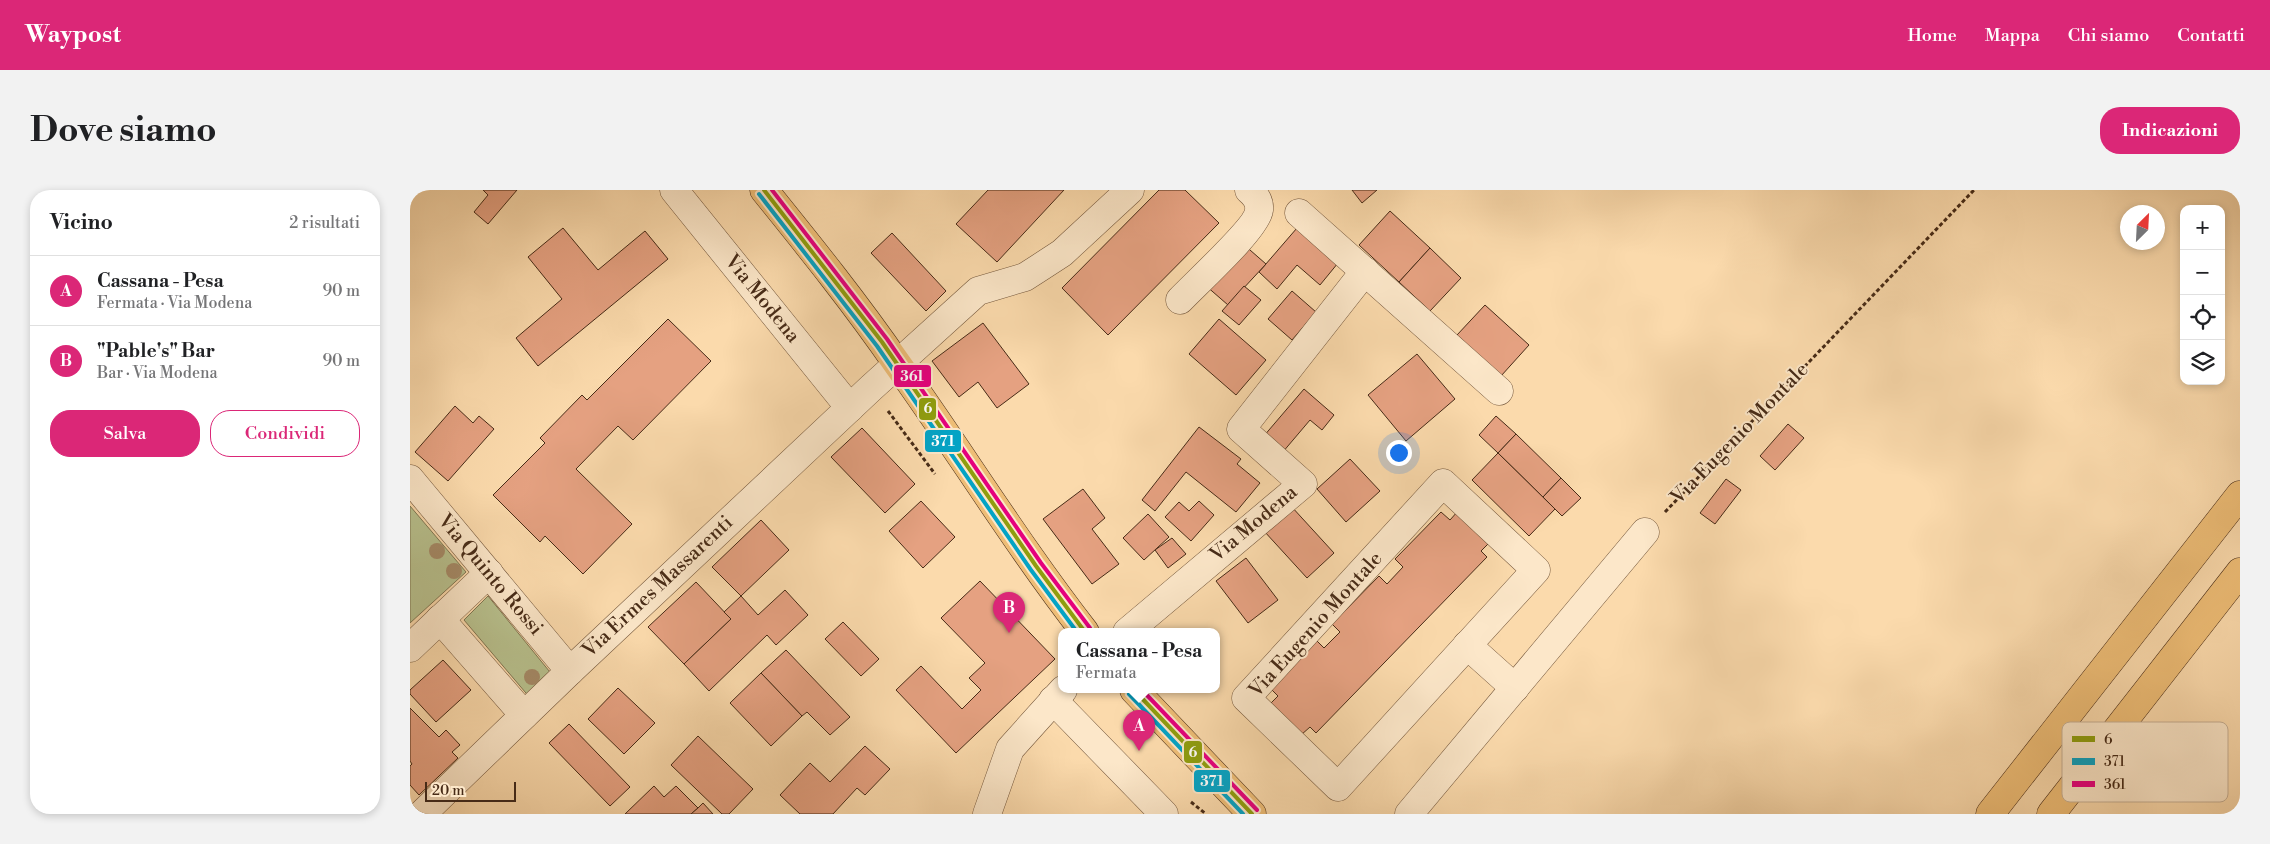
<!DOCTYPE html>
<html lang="it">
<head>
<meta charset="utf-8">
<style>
  body { margin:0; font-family:"Libre Bodoni",serif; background:#f2f2f2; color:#202124 }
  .controls { position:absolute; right:15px; top:15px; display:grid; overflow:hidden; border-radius:10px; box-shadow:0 2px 8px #0003 }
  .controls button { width:45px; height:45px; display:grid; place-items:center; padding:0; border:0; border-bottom:1px solid #e0e0e0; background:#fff; color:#202124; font:25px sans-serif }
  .compass { position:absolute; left:1710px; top:15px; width:45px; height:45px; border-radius:50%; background:#fff; box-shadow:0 2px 8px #0003; rotate:24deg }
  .scale { position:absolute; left:15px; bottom:12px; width:91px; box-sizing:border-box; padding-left:5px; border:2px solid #472b17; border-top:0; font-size:14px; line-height:18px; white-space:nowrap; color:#472b17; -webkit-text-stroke:4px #fce7c9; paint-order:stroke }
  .you { position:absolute; left:988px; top:262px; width:18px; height:18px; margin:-12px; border:4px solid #fff; border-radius:50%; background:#1a73e8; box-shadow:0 0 0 8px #1a73e833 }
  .badge { display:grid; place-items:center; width:32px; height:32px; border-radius:50%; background:#db2777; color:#fff; font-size:16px; font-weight:700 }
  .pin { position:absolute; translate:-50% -41px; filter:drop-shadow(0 1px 2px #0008) }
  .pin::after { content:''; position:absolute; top:26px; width:18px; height:15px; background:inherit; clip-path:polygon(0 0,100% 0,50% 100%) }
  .popup { position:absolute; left:648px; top:438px; width:162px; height:65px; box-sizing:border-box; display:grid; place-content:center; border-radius:10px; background:#fff; filter:drop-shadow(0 1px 4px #0005); font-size:16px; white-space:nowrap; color:#757577 }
  .popup b { font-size:19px; color:#202124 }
  .popup::after { content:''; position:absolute; left:50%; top:100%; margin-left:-10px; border:10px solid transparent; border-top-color:#fff }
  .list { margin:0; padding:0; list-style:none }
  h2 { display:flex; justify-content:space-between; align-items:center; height:65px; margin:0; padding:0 20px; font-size:21px }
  h2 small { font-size:16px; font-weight:400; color:#757577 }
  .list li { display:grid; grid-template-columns:32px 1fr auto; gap:15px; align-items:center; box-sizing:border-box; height:70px; padding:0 20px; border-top:1px solid #e0e0e0 }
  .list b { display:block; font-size:19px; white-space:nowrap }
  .list p { margin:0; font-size:16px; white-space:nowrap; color:#757577 }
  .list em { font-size:16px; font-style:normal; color:#757577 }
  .actions { display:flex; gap:10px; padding:15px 20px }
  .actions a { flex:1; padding:11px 0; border:1px solid #db2777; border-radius:20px; text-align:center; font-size:18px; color:#db2777 }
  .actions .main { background:#db2777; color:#fff }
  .icon { flex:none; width:28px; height:28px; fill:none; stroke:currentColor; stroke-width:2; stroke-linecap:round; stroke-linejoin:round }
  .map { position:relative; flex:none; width:1830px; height:624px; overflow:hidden; border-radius:20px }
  header { display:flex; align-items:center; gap:30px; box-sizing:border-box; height:70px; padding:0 25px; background:#db2777; color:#fff }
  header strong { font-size:24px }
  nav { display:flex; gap:28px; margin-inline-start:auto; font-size:18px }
  .intro { display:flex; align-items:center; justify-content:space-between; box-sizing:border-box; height:120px; padding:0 30px }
  h1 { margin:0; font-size:35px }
  .button { padding:12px 22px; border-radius:20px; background:#db2777; color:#fff; font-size:18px; font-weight:700 }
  main { display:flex; gap:30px; padding:0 30px }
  aside { flex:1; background:#fff; border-radius:20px; box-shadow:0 2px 8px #0003 }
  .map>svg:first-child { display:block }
  .green { fill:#b8c18e; stroke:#807652 }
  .building { fill:#e5a181; stroke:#472b17 }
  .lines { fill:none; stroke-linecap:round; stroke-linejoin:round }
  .minor-casing { stroke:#74573c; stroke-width:29 }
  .major-casing { stroke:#472b17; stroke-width:29 }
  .highway-casing { stroke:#472b17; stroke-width:29 }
  .path { stroke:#472b17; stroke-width:3; stroke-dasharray:4 2.5; stroke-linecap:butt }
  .minor { stroke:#fce7c9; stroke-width:28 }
  .major { stroke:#eebd76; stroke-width:28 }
  .highway { stroke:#eebd76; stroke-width:28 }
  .bus-1-casing { stroke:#fce7c9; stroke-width:8 }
  .bus-2-casing { stroke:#fce7c9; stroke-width:8 }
  .bus-3-casing { stroke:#fce7c9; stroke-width:8 }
  .bus-1 { stroke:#8f9d0e; stroke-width:4 }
  .bus-2 { stroke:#04a3c5; stroke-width:4 }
  .bus-3 { stroke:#e5007d; stroke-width:4 }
  .tree { fill:#a58a67 }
  .labels { text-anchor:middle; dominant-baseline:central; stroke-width:4; stroke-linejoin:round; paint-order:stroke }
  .street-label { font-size:20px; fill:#472b17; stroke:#fce7c9 }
  .key { fill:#fce7c9; stroke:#c6af94; stroke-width:1 }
  .key-label { font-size:14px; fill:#472b17 }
  .line-badge { stroke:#fce7c9; stroke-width:2 }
  .badge-label { font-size:14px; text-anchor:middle; font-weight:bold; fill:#fff }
</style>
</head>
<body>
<header>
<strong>Waypost</strong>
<nav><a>Home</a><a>Mappa</a><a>Chi siamo</a><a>Contatti</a></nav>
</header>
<div class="intro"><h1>Dove siamo</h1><a class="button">Indicazioni</a></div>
<main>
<aside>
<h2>Vicino<small>2 risultati</small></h2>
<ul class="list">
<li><span class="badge">A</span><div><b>Cassana - Pesa</b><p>Fermata · Via Modena</p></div><em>90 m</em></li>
<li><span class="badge">B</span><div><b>&quot;Pable's&quot; Bar</b><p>Bar · Via Modena</p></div><em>90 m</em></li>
</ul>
<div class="actions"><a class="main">Salva</a><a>Condividi</a></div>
</aside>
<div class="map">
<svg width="1830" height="624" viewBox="0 0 1830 624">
  <rect width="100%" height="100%" fill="#fbdaac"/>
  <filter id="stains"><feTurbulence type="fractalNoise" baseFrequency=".004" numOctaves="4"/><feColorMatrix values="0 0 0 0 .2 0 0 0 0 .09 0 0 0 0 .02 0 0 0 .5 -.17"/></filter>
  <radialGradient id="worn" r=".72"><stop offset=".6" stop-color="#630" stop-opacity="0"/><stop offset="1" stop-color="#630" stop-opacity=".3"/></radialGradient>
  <g class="green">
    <polygon points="0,316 56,382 0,433"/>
    <polygon points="78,406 144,487 121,509 54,430"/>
  </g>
  <g class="building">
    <polygon points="73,0 107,0 78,34 64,22 78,5"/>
    <polygon points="578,0 654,0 587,72 546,34"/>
    <polygon points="749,0 775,0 809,33 698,145 652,98"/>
    <polygon points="942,0 967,0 952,13"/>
    <polygon points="980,21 1020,58 989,92 949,55"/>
    <polygon points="153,38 188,80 235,41 258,69 128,176 106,148 152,109 118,67"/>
    <polygon points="887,38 928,73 910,95 887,75 867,99 849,82"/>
    <polygon points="482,43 536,101 516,121 461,63"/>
    <polygon points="832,53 856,74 818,115 795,95"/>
    <polygon points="1020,58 1051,88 1020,121 989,92"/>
    <polygon points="834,96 851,110 829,135 812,121"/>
    <polygon points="882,101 906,122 882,150 858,129"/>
    <polygon points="1075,115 1119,155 1091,186 1047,145"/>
    <polygon points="258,129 301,171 223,250 208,236 166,279 222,334 173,384 135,346 130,352 83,305 135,253 130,248 172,205 177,210"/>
    <polygon points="809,129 856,170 826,205 779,164"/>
    <polygon points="573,133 619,194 587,218 568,192 549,207 522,171"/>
    <polygon points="1007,164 1045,209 996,251 958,205"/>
    <polygon points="894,199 924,225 912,240 900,230 872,263 853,247"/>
    <polygon points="45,216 63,233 69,226 84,239 38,291 5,262"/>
    <polygon points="1086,226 1106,244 1088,263 1069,245"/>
    <polygon points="1378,234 1394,248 1365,280 1350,266"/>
    <polygon points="789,237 831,269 827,274 850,293 826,322 776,282 745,321 732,310"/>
    <polygon points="452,238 505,294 475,323 421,267"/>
    <polygon points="1106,244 1151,288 1133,307 1088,263"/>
    <polygon points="1088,263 1145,319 1119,346 1062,290"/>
    <polygon points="940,269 970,301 936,332 907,299"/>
    <polygon points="1151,288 1171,308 1152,326 1133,307"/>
    <polygon points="1316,289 1331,300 1305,334 1290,323"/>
    <polygon points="673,299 695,328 682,339 709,374 682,394 633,329"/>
    <polygon points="511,311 545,347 513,378 479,341"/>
    <polygon points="789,311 804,325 781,351 755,327 769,312 779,321"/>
    <polygon points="881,316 924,363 897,388 854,341"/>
    <polygon points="1048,321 1080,352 1071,361 1077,367 906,543 900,537 891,545 859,515 868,506 860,498 906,450 914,458 930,442 922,434 969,386 977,394 993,377 985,369 1031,322 1040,330"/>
    <polygon points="738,324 759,347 734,370 713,348"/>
    <polygon points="351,330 379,360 331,406 302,377"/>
    <polygon points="762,348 776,364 758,378 745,360"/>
    <polygon points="836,368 868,410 838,433 806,391"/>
    <polygon points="570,391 645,469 546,563 486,500 511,476 552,519 571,500 559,488 575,473 531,428"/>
    <polygon points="286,392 321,429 274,474 238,437"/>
    <polygon points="375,400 398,425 366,455 357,445 299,501 274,474 321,429 314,422 331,406 348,425"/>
    <polygon points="433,432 469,469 451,486 415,449"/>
    <polygon points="376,460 440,527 420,545 397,522 392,526 351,483"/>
    <polygon points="33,470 61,500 26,532 0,504 0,500"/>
    <polygon points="351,483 392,526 361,556 320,513"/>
    <polygon points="208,498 245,533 214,564 178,529"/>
    <polygon points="0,518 29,547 36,540 50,555 42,562 48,568 9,605 0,595 0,576 2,574 0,571"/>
    <polygon points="159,534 220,597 200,616 139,553"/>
    <polygon points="288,546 343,599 319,624 312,624 261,575"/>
    <polygon points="455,556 480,579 455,605 447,598 423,624 390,624 370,605 400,573 420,592"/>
    <polygon points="244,596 254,607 266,596 288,618 281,624 215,624"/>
    <polygon points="293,613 303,624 281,624 288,618"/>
  </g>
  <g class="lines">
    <g class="minor-casing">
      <g id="minor">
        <polyline points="264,0 440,218"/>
        <polyline points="889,23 1089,201"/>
        <path d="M 770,110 C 785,94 848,37 849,20 C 850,12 845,5 839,0"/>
        <polyline points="0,289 160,481"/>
        <polygon points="1033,293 1126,380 928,597 836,508"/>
        <polyline points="30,429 114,525"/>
        <polyline points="717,442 893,294 831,239 955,81"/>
        <polyline points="1057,455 1105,498"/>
        <polyline points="0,458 79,383"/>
        <polyline points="643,510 754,624"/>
        <polyline points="12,624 160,481 461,198 568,101 615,87 629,78 652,63 720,0"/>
        <polyline points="577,624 600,559 653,500"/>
        <polyline points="999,624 1235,342"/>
      </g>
    </g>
    <g class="major-casing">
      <g id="major">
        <path d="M 354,0 C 400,57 446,114 488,175 C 551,263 608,356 675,442"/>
        <polyline points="724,500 842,624"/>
      </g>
    </g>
    <g class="highway-casing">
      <g id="highway">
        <polyline points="1580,624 1830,305"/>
        <polyline points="1641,624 1830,382"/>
      </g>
    </g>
    <g class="path">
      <polyline points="478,221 525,284"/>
      <polyline points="1255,322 1564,0"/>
      <polyline points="781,612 796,624"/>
    </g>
    <use href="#minor" class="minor"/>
    <use href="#major" class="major"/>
    <use href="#highway" class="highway"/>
    <g class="bus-1-casing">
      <g id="bus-1">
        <polyline points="354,0 472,152 626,376 675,442"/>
        <polyline points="724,500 842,624"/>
      </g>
    </g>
    <g class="bus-2-casing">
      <g id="bus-2">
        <polyline points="349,4 467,156 621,380 667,442"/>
        <polyline points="719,504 833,624"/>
      </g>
    </g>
    <g class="bus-3-casing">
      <g id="bus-3">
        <polyline points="362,0 477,149 631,373 680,438"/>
        <polyline points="732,500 847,620"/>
      </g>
    </g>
    <use href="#bus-1" class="bus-1"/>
    <use href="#bus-2" class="bus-2"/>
    <use href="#bus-3" class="bus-3"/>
  </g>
  <g class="tree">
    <circle cx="27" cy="361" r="8"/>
    <circle cx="44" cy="381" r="8"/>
    <circle cx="122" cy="487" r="8"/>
  </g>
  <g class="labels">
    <g class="street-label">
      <text transform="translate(352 109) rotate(51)">Via Modena</text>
      <text transform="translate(1330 244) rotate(-46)">Via Eugenio Montale</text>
      <text transform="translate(844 334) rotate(-40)">Via Modena</text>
      <text transform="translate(80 385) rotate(50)">Via Quinto Rossi</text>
      <text transform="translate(248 397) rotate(-43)">Via Ermes Massarenti</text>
      <text transform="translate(906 435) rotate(-48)">Via Eugenio Montale</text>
    </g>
  </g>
  <rect x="1652" y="532" width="166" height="80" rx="8" class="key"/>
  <rect x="1662" y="546" width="23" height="6" fill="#8f9d0e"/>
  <rect x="1662" y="568" width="23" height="7" fill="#04a3c5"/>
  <rect x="1662" y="591" width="23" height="6" fill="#e5007d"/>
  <g class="key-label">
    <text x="1694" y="554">6</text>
    <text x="1694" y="576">371</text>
    <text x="1694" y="599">361</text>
  </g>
  <g class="line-badge">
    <rect x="483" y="174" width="39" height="24" rx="5" fill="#e5007d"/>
    <rect x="508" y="207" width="19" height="24" rx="5" fill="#8f9d0e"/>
    <rect x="514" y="239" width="38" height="24" rx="5" fill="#04a3c5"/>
    <rect x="773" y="550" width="20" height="24" rx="5" fill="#8f9d0e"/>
    <rect x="783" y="579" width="38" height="24" rx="5" fill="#04a3c5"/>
  </g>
  <g class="badge-label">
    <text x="502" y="191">361</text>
    <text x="518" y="223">6</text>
    <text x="533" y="256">371</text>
    <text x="783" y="567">6</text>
    <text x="802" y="596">371</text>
  </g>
  <rect width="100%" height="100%" filter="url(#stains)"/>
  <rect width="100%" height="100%" fill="url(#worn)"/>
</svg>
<div class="controls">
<button>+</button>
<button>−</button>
<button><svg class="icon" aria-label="locate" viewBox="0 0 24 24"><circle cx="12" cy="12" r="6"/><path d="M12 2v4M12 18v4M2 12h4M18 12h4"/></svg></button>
<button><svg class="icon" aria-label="layers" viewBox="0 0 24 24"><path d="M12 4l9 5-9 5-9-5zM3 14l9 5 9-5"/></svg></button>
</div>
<svg class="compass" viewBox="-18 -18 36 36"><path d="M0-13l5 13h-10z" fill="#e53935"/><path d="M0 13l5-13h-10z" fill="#757577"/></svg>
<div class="scale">20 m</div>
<div class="you"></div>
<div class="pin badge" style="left:729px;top:561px">A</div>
<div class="popup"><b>Cassana - Pesa</b>Fermata</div>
<div class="pin badge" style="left:599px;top:443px">B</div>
</div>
</main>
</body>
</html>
